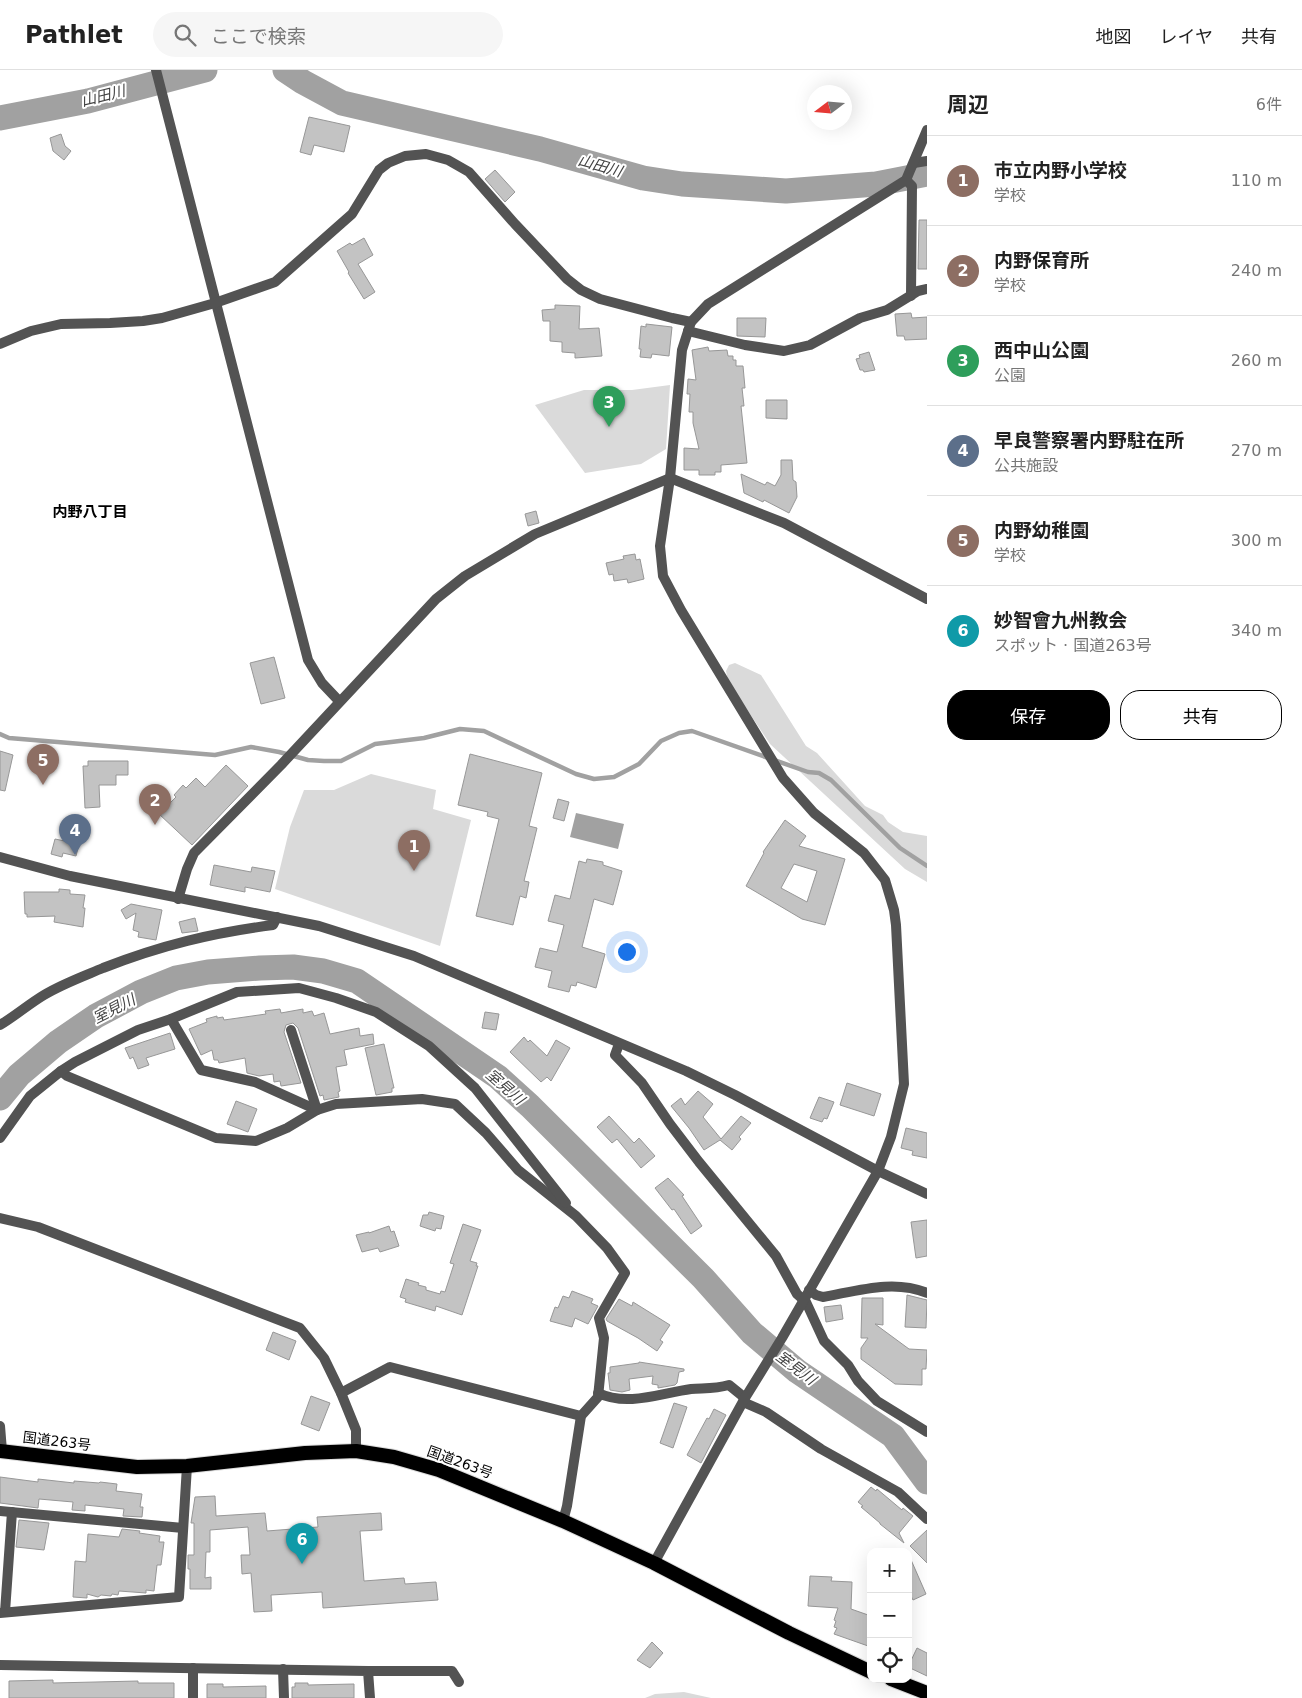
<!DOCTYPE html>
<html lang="ja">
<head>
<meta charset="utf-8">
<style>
  body { margin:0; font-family:"DejaVu Sans","Noto Sans JP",sans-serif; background:#f6f6f6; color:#222 }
  .controls { position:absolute; right:15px; bottom:15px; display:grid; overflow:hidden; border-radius:10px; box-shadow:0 5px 20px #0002 }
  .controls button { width:45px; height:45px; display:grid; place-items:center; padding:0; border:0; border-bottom:1px solid #e0e0e0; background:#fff; color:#222; font:25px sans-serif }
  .compass { position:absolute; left:807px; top:15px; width:45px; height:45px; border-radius:50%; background:#fff; box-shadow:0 5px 20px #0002; rotate:254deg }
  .you { position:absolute; left:626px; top:881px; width:18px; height:18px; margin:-12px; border:4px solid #fff; border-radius:50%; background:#1a73e8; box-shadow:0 0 0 8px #1a73e833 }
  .badge { display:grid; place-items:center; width:32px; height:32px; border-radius:50%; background:#000; color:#fff; font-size:16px; font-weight:700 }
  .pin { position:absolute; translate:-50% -41px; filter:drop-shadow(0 1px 2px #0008) }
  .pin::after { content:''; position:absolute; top:26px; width:18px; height:15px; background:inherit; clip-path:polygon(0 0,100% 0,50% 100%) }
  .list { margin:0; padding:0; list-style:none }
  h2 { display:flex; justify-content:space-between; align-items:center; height:65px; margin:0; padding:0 20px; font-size:21px }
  h2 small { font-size:16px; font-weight:400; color:#767676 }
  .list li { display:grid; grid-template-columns:32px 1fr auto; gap:15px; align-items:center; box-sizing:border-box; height:90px; padding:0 20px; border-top:1px solid #e0e0e0 }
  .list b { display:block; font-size:19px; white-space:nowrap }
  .list p { margin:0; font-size:16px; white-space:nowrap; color:#767676 }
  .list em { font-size:16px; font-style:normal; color:#767676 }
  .actions { display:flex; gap:10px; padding:15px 20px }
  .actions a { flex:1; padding:11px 0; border:1px solid #000; border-radius:20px; text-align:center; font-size:18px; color:#000 }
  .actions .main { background:#000; color:#fff }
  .icon { flex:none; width:28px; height:28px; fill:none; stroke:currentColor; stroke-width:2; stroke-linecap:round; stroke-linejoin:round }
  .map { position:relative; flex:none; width:927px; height:1628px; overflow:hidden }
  header { display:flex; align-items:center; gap:30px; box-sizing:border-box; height:70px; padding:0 25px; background:#fff; border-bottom:1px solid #e0e0e0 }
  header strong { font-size:24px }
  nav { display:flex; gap:28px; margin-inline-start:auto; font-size:18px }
  .search { width:350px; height:45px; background:#f6f6f6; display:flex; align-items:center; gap:12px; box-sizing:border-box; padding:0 18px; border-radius:28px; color:#767676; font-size:19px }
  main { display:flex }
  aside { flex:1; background:#fff }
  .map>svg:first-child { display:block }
  .green { fill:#dadada }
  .water { fill:#a1a1a1 }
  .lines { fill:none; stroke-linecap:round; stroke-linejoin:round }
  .stream { stroke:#a1a1a1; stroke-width:4.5 }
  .river { stroke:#a1a1a1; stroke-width:25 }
  .building { fill:#c3c3c3; stroke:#979797; fill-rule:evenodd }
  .trunk-casing { stroke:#dbdbdb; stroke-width:16 }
  .minor { stroke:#535353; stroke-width:10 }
  .tertiary { stroke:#535353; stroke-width:10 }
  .trunk { stroke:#000; stroke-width:14 }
  .labels { text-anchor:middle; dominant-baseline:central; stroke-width:4; stroke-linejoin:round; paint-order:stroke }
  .street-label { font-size:14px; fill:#000; stroke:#fff }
  .water-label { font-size:15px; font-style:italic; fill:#424242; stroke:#fff }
  .neighbourhood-label { font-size:15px; font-weight:bold; fill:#000; stroke:#fff }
</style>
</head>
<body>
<header>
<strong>Pathlet</strong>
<div class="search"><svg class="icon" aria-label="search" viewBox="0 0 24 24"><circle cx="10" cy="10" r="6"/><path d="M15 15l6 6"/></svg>ここで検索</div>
<nav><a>地図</a><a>レイヤ</a><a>共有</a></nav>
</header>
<main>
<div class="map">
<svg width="927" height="1628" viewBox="0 0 927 1628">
  <rect width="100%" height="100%" fill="#fff"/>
  <g class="green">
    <polygon points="670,315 666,379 641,394 585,403 535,335 584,320 632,320"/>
    <polygon points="735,593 761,605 806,676 817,683 865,736 883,745 888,752 903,762 927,766 927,812 905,799 770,674 728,611 726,601 729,595"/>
    <polygon points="371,704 436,720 433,739 471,750 440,876 275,819 290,757 304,720 334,720"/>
    <polygon points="684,1622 711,1628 645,1628 655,1624"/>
  </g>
  <polygon class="water" points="576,743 624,754 618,779 570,767"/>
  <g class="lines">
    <polyline class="stream" points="0,664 9,668 215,685 251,677 279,682 308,690 324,691 341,691 375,674 424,668 460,659 484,661 576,704 594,709 614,707 639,694 661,671 679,663 692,661 808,702 819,703 831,710 900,778 927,796"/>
    <g class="river">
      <polyline points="285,0 303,12 342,33 540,79 643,108 682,114 786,121 876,114 927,104"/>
      <polyline points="0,48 88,31 205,0"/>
      <polyline points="0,1028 19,1005 58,972 96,946 141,922 176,908 208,902 260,898 293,897 323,901 357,911 498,1007 530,1036 703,1208 752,1263 797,1301 893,1366 927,1412"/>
    </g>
  </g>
  <g class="building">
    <polygon points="309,47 350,56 344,82 314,75 311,85 300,82"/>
    <polygon points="61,64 65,76 71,81 64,90 53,81 50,68"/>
    <polygon points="495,100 515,122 505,132 485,109"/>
    <polygon points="919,150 927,150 927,199 918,199"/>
    <polygon points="364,168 373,185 358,194 375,222 364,229 348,203 349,202 337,181 350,173 352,175"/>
    <polygon points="555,235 580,236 579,259 599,258 602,286 575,288 575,283 562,282 562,272 550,271 550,251 543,251 542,240 555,239"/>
    <polygon points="911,243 912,248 927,247 927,269 905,270 904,266 897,266 895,244"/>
    <polygon points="737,248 766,248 765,267 737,266"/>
    <polygon points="646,254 672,257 669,286 652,284 651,288 640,287 641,279 639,279 641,256 646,257"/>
    <polygon points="708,277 709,281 727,280 728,286 733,286 733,290 736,290 736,296 743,296 745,318 742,318 744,336 741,336 747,393 721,395 721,402 715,402 715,405 699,405 699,400 684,400 684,378 699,379 693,353 693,342 689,342 690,324 687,324 688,309 696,310 692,280"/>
    <polygon points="869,282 875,300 864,302 863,300 860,300 856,289 860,288 859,285"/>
    <polygon points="766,330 787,330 787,349 766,348"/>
    <polygon points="781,390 792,390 793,410 796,412 797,427 789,443 764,430 763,432 744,423 741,404 765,415 767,412 775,416 781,405"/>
    <polygon points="536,441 539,453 528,456 525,444"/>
    <polygon points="635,484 636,490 640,489 644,509 628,513 627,509 614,511 613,504 609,505 606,493 624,489 623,486"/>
    <polygon points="274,587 285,628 261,634 250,593"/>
    <polygon points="0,681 13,685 5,721 0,720"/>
    <polygon points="470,684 542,703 529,756 537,758 524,811 529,812 526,828 520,826 513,855 476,846 499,749 487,746 488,742 458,735"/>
    <polygon points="88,691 128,691 128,705 116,705 116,715 99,715 100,737 85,738 83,696 88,696"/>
    <polygon points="226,695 248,716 192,775 159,744 176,727 174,725 183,715 186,718 196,708 205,717"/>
    <polygon points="558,729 569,732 564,751 553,748"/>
    <path d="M 785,750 L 806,766 L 799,776 L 845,789 L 825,855 L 802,849 L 746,816 L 764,783 L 763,782 ZM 794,794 L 817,801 L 807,832 L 781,818 Z"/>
    <polygon points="55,769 79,774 76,786 63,783 62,787 51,784"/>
    <polygon points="587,789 603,792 603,795 622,801 613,835 594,829 582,877 605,884 596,918 577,912 576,916 571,915 569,922 548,917 552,901 535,897 540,878 557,882 564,855 548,851 555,825 570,829 579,791 586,793"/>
    <polygon points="214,795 251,802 252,797 275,801 270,822 245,817 245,822 210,815"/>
    <polygon points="59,819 70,820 70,824 85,825 83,838 85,838 83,857 54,852 55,846 27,847 27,844 25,844 24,822 59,822"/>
    <polygon points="131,834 162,840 156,870 138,867 139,862 133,860 136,843 126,849 121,840"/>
    <polygon points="195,848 198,861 182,863 179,852"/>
    <polygon points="280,939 281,943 303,939 303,943 312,941 314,946 324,943 330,964 359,958 360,966 373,964 374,974 344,980 347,995 336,997 340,1021 338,1022 339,1027 324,1030 323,1025 320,1026 298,958 293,953 286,955 284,962 301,1013 281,1016 280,1011 274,1012 273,1004 259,1006 247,1003 245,988 219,993 218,990 214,990 212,980 201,985 189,959 207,952 206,949 217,946 217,948 223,947 224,950 266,944 265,941"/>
    <polygon points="485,942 499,944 496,960 482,958"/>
    <polygon points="170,963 175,979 146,988 149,995 138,999 133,987 130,989 125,978"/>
    <polygon points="524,967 528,972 530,970 547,986 556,970 570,978 551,1011 547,1007 541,1012 510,982"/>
    <polygon points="384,974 394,1018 392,1018 392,1022 376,1025 365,978"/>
    <polygon points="847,1013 881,1024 874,1046 840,1035"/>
    <polygon points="698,1021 713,1034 703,1047 721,1069 741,1046 751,1053 739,1067 741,1069 732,1080 720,1070 704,1080 689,1058 671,1036 681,1028 685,1035"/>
    <polygon points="819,1027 834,1032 827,1049 824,1048 822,1052 810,1048"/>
    <polygon points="236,1031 257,1039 248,1062 227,1054"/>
    <polygon points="609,1046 634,1073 639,1068 655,1086 641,1098 617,1069 612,1073 597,1057"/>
    <polygon points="906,1058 927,1063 927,1088 912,1085 913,1081 901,1078"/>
    <polygon points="668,1108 684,1125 682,1126 702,1156 691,1164 674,1139 672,1140 655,1118"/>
    <polygon points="429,1142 444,1146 441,1159 436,1158 435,1161 420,1156 423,1145 428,1145"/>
    <polygon points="927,1150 927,1186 916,1188 911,1152"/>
    <polygon points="463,1154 481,1160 470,1191 477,1193 476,1196 478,1196 462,1245 436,1236 435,1241 405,1232 406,1229 400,1227 406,1209 419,1213 418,1215 426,1217 426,1220 440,1224 441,1221 445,1222 454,1194 450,1193"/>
    <polygon points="389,1156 391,1162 394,1161 399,1176 380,1182 378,1178 362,1182 356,1165 369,1162 369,1163"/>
    <polygon points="572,1221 593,1229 591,1233 598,1236 588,1254 575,1248 572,1257 550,1251 555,1237 558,1238 563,1226 569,1228"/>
    <polygon points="907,1225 927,1230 926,1258 905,1257"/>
    <polygon points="862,1228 883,1228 883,1255 875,1254 909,1279 927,1280 926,1299 922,1299 922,1315 895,1314 861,1289 861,1278 868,1268 861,1268"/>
    <polygon points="619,1229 632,1236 633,1232 670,1255 660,1270 663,1272 657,1281 638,1268 607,1251 606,1249"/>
    <polygon points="841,1235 843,1249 826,1252 824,1237"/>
    <polygon points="273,1262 296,1271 289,1290 266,1280"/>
    <polygon points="639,1292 684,1299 684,1301 679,1302 677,1313 675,1315 658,1318 658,1315 652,1314 653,1306 629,1309 630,1320 622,1322 610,1320 608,1303 610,1303 610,1297 639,1293"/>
    <polygon points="311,1326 330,1333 319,1361 301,1354"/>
    <polygon points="674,1333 687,1337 673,1378 660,1373"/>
    <polygon points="714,1339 726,1345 701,1393 687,1385 707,1348 709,1349"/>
    <polygon points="0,1407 38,1412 38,1409 74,1413 74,1411 99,1413 100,1412 117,1414 116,1421 142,1424 140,1437 143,1437 142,1447 123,1446 124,1439 85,1435 85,1441 72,1440 73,1432 39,1429 38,1438 0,1433"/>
    <polygon points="871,1417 876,1421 877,1419 902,1440 903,1438 913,1446 899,1463 904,1473 880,1454 880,1453 861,1437 863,1436 858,1432"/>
    <polygon points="215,1426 216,1446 265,1443 267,1461 318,1457 317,1447 381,1443 382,1460 360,1461 364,1511 404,1508 405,1514 436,1512 438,1530 323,1538 322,1522 271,1525 272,1541 254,1542 251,1503 242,1504 241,1485 250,1485 248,1457 210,1460 210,1482 206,1482 205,1508 211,1507 211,1519 190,1519 190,1499 188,1499 188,1485 194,1485 194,1453 191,1453 195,1427"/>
    <polygon points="19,1450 49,1453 44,1480 16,1477"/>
    <polygon points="122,1459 140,1461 139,1463 160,1466 159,1472 164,1472 161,1495 157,1495 154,1521 146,1520 146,1523 119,1521 118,1525 112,1524 111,1526 101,1525 98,1527 87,1524 87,1528 73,1527 75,1491 86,1492 88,1464 119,1467"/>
    <polygon points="927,1460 927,1493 910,1476"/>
    <polygon points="908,1483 926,1524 913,1530 911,1526 908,1527"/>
    <polygon points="810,1506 832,1507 831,1511 852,1512 851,1539 871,1546 871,1577 834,1564 837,1558 834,1557 836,1551 834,1550 838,1538 808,1536"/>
    <polygon points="652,1572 663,1583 650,1598 637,1590"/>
    <polygon points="917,1578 927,1583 927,1606 908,1597"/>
    <polygon points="53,1610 53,1613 138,1611 138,1613 174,1613 174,1628 9,1628 9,1611"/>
    <polygon points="295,1613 308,1613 308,1615 354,1614 354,1628 292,1628 292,1617 295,1617"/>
    <polygon points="207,1614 223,1614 223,1617 266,1616 266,1628 207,1628"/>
  </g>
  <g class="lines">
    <g class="trunk-casing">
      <g id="trunk">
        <polyline points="0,1381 137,1397 187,1396 305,1383 356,1381 394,1387 439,1400 563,1451 654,1493 789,1563 871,1602"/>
        <polyline points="891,1609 927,1623"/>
      </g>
    </g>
    <g class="minor">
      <polyline points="156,0 308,590 322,613 339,631"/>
      <polyline points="914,93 927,91"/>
      <polyline points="906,110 912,116 911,226"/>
      <polyline points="688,261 745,275 784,281 810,275 860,248 887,240 918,221 927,219"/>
      <polyline points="0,274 31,261 61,254 110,253 143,251 162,248 215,233 275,212 352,144 379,100 388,93 405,86 426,84 448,90 469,102 515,154 567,209 581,220 600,229 672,248 691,252"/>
      <polyline points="178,829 187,799 194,783 281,695 436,529 465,506 535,464 670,408 784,453 927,529"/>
      <polyline points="171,949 201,1000 255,1012 317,1040 336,1034 422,1029 455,1034 486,1063 518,1100 576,1146 607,1178 625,1203 599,1248 604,1268 598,1327 581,1346 567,1436 563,1451"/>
      <path d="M 0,955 C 15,946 29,934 44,925 C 62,914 84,906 103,898 C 162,875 212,863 273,855 L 277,847"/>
      <polyline points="619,974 615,985 642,1013 670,1054 699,1092 776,1186 797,1224 806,1232 824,1271 848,1295 858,1311 877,1331 927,1362"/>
      <polyline points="61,1001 67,1006 216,1068 256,1071 287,1058 317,1040 291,960"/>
      <polyline points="0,1068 30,1026 61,1001 75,992 138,960 171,949 237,922 299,918 336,928 376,942 429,976 475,1018 566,1133"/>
      <polyline points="0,1148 38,1157 300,1258 324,1288 341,1323 356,1360 356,1381"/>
      <path d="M 809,1220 L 816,1225 L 823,1227 C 857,1221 894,1209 927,1223"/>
      <polyline points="341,1323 390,1297 581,1346"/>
      <path d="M 598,1323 C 628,1337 661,1323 691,1319 C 704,1318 715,1319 729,1315 L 745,1328"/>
      <polyline points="743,1332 766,1342 821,1379 898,1422 927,1449"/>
      <polyline points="0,1356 2,1381"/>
      <polyline points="0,1441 183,1458"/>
      <polyline points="5,1542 12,1442"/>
      <polyline points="0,1543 179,1527 187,1396"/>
      <polyline points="0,1595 368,1601 370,1628"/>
      <polyline points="283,1599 284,1628"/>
      <polyline points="368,1601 452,1601 459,1612"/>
      <polyline points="193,1628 193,1598"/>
    </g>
    <g class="tertiary">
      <polyline points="0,787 70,806 319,856 414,886 686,1001 735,1025 878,1101 927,1124"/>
      <polyline points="654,1493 745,1328 782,1268 878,1101 891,1067 904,1014 896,855 894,840 885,810 864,783 814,743 783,708 681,540 663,506 660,476 670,408 682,280 691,252 708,234 906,110 927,60"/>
    </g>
    <use href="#trunk" class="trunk"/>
  </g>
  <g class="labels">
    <g class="street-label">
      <text transform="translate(57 1371) rotate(7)">国道263号</text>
      <text transform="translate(460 1392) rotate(20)">国道263号</text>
    </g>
    <g class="water-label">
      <text transform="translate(103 26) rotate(-14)">山田川</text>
      <text transform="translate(600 96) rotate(16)">山田川</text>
      <text transform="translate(114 939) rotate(-27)">室見川</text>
      <text transform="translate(505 1017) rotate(41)">室見川</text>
      <text transform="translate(796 1298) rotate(37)">室見川</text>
    </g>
    <g class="neighbourhood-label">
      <text x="90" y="442">内野八丁目</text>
    </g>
  </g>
</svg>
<div class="controls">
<button>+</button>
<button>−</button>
<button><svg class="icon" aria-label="locate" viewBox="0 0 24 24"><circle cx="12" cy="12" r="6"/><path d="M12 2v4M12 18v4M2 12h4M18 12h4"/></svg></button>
</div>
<svg class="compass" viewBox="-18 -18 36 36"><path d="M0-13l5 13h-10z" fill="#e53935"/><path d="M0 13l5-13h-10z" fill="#767676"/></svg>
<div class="you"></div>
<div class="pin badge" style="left:414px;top:801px;background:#8d6e63">1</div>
<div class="pin badge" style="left:155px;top:755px;background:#8d6e63">2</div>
<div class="pin badge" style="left:609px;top:357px;background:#2e9e5b">3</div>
<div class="pin badge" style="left:75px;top:785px;background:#5c6f8a">4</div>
<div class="pin badge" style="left:43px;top:715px;background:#8d6e63">5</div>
<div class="pin badge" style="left:302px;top:1494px;background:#0f9aa8">6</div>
</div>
<aside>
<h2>周辺<small>6件</small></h2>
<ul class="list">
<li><span class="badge" style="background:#8d6e63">1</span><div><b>市立内野小学校</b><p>学校</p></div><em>110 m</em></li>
<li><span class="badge" style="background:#8d6e63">2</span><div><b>内野保育所</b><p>学校</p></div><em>240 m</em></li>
<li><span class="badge" style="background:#2e9e5b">3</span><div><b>西中山公園</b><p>公園</p></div><em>260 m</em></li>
<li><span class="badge" style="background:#5c6f8a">4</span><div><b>早良警察署内野駐在所</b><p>公共施設</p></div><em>270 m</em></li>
<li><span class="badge" style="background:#8d6e63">5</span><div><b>内野幼稚園</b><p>学校</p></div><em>300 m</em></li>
<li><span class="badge" style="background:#0f9aa8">6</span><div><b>妙智會九州教会</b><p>スポット · 国道263号</p></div><em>340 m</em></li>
</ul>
<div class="actions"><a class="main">保存</a><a>共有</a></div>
</aside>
</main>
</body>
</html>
